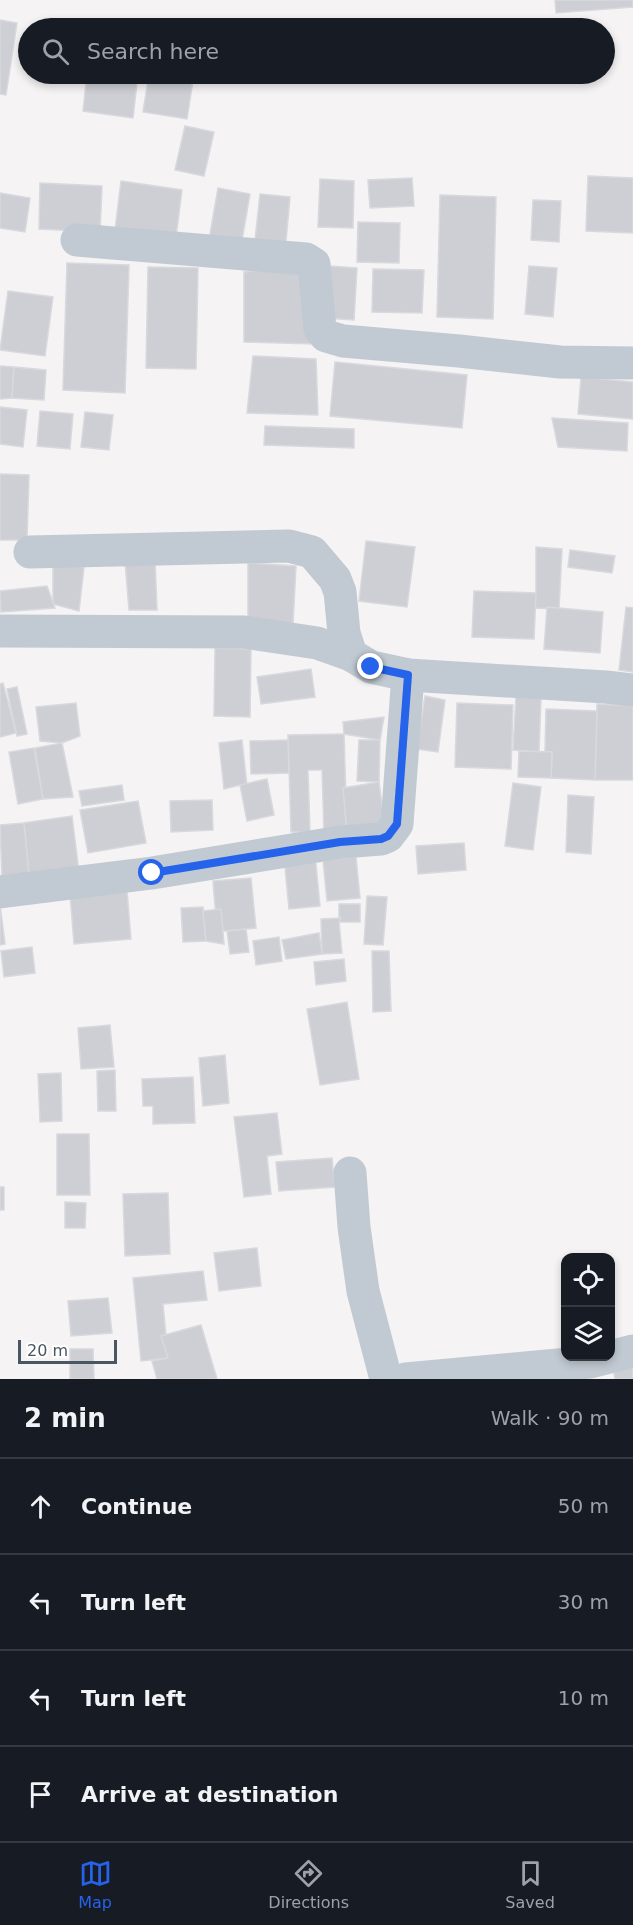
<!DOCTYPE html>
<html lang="en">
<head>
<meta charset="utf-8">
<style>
  body { margin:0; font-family:"DejaVu Sans",sans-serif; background:#242831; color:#f1f3f6 }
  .controls { position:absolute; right:18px; bottom:18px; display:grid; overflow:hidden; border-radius:12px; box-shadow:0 3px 9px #0003 }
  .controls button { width:54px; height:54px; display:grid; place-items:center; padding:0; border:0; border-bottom:2px solid #363941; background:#171b24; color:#f1f3f6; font:30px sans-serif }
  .scale { position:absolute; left:18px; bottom:15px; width:99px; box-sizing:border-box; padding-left:6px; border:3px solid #4a5661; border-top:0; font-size:16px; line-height:21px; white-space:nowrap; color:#4a5661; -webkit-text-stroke:4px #fff; paint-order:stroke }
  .stop { position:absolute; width:18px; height:18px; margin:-14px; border:4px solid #2563eb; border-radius:50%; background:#fff }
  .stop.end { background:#2563eb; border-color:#fff; box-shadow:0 2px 6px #0008 }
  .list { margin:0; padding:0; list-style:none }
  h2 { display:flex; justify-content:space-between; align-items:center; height:78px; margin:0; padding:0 24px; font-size:26px }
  h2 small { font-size:20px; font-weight:400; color:#9ea1a6 }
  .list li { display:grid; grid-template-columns:39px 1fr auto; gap:18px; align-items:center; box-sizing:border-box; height:96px; padding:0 24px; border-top:2px solid #363941 }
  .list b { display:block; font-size:22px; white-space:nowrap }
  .list em { font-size:20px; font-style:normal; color:#9ea1a6 }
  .icon { flex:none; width:33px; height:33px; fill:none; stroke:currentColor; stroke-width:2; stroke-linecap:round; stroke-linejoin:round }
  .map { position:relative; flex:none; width:633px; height:1379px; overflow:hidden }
  .search { position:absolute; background:#171b24; box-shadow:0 3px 9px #0003; left:18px; right:18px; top:18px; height:66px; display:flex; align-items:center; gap:15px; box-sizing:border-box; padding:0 21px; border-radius:33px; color:#9ea1a6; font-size:22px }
  .sheet { height:462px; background:#171b24 }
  nav { display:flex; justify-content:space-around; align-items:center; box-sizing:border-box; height:84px; border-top:2px solid #363941; background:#171b24; font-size:16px; color:#9ea1a6 }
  nav a { display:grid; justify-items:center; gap:3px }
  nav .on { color:#2563eb }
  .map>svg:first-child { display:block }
  .building { fill:#cdcfd5; stroke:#d7d9de; stroke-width:1.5 }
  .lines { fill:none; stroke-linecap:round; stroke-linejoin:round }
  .minor { stroke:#c1cad2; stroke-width:33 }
  .route { stroke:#2563eb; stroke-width:8 }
</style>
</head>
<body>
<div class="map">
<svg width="633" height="1379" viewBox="0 0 633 1379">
  <rect width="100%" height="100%" fill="#f5f3f3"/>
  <g class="building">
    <polygon points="555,0 633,0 633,7 556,13"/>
    <polygon points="0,20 17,23 6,95 0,94"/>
    <polygon points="93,24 125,28 93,28"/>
    <polygon points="87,74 138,74 133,118 83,111"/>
    <polygon points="149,74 194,74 187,119 143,112"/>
    <polygon points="185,126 214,132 204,176 175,170"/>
    <polygon points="588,176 633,178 633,233 586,231"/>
    <polygon points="412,178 414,206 370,208 368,180"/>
    <polygon points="320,179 354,181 353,228 318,227"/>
    <polygon points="121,181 182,190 176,237 115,230"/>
    <polygon points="40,183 102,186 100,232 39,229"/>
    <polygon points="218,188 250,194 241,246 209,240"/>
    <polygon points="0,193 30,198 25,232 0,228"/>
    <polygon points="260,194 290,197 285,252 254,249"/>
    <polygon points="440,195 496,197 493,319 437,317"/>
    <polygon points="533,200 561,201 559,242 531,240"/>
    <polygon points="358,222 400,223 399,263 357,262"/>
    <polygon points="67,263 129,265 125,393 63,390"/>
    <polygon points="307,265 315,344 244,342 244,272"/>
    <polygon points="329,266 357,268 354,320 325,318"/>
    <polygon points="529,266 557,268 553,317 525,314"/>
    <polygon points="148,267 198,268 196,369 146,368"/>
    <polygon points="373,269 424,270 422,313 372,312"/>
    <polygon points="8,291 53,297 45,356 0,350"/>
    <polygon points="253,356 316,359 318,415 247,413"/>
    <polygon points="335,362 467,375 462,428 330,416"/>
    <polygon points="0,366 14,367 12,398 0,399"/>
    <polygon points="14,367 46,370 44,400 12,398"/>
    <polygon points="581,377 633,382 633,419 578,414"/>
    <polygon points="0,407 27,410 23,447 0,444"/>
    <polygon points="40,411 73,414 70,449 37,446"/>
    <polygon points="85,412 113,415 109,450 81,447"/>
    <polygon points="552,418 628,423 627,451 558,447"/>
    <polygon points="265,426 354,429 354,448 264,445"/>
    <polygon points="0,474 29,475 27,540 0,540"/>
    <polygon points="366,541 415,547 407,607 359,601"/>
    <polygon points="536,547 562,549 559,609 532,608 536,593"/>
    <polygon points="570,550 615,556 612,573 568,567"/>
    <polygon points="155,560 157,610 129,610 125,561"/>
    <polygon points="248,563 296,566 293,623 248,622"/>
    <polygon points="53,564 84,567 79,611 53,604"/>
    <polygon points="47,586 55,608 1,612 0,591"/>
    <polygon points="474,591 536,593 534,639 472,637"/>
    <polygon points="547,607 603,612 600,653 544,649"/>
    <polygon points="626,607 633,608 633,672 619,670"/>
    <polygon points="215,648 251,649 250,717 214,716"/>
    <polygon points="311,669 315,697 261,704 257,677"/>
    <polygon points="3,683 16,733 0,737 0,684"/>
    <polygon points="17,687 27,734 17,736 7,689"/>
    <polygon points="425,696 445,700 438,752 417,749"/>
    <polygon points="516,697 541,699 539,752 513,750"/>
    <polygon points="76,703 80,736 62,743 40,741 36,707"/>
    <polygon points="457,703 513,705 511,769 455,767"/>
    <polygon points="597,704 633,706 633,780 595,780"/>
    <polygon points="546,709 597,711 595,780 551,778 552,752 545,752"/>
    <polygon points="384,717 380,740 344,734 343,722"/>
    <polygon points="344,734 347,833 324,833 322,770 308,770 310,832 291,832 288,735"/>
    <polygon points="242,740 247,786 240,785 224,789 219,743"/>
    <polygon points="288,740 289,773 251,774 250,741"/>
    <polygon points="359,740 380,740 379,782 357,781"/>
    <polygon points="62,743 73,797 43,799 35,748"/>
    <polygon points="34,748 43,799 18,804 9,752"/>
    <polygon points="519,751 552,752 551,778 518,777"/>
    <polygon points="267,779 274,815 247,821 240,785"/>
    <polygon points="379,782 385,829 347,833 343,788"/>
    <polygon points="513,783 541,787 533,850 505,846"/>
    <polygon points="122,785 124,800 82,806 79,791"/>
    <polygon points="568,795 594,797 591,854 566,852"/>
    <polygon points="212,800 213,830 171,832 170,801"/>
    <polygon points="138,801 146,843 88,853 80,810"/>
    <polygon points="72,816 79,872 29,875 24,823"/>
    <polygon points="24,823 29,875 2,877 0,825"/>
    <polygon points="464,843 466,870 418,874 416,846"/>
    <polygon points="315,854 320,906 289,909 284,857"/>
    <polygon points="356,857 360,898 327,901 323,860"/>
    <polygon points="251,878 256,928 227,931 217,931 213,881"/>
    <polygon points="127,891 131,939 74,944 70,894"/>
    <polygon points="367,896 387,897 383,945 364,944"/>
    <polygon points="0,904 5,944 0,945"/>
    <rect x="339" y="904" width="21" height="18"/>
    <polygon points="203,907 206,941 183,942 181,908"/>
    <polygon points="221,909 224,944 206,941 203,911"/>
    <polygon points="341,918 339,922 342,953 322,954 321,919"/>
    <polygon points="246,929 249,952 230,954 227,931"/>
    <polygon points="319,933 322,954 286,959 282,940"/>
    <polygon points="279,937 282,961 256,965 253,941"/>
    <polygon points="32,947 35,973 4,977 1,951"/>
    <polygon points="372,951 389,951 391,1011 373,1012"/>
    <polygon points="344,959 346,981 316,985 314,962"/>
    <polygon points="347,1002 359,1079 320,1085 307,1009"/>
    <polygon points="110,1025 114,1067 81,1069 78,1028"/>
    <polygon points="225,1055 229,1103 203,1106 199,1058"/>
    <polygon points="115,1070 116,1111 98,1111 97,1071"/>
    <polygon points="61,1073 62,1121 40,1122 38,1074"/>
    <polygon points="193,1077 195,1123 153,1124 153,1106 143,1106 142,1079"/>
    <polygon points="277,1113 282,1154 267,1156 271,1194 244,1197 234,1117"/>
    <polygon points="57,1134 89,1134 90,1195 57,1195"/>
    <polygon points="332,1158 335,1187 279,1191 276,1162"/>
    <rect x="0" y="1187" width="4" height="23"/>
    <polygon points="168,1193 170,1254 125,1256 123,1194"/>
    <polygon points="65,1202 86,1203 85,1228 65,1228"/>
    <polygon points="257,1248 261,1286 219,1291 214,1253"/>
    <polygon points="203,1271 207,1300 163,1304 168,1358 141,1361 133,1278"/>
    <polygon points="108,1298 112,1333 71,1336 68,1301"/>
    <polygon points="201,1325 217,1379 157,1379 152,1361 168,1358 161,1336"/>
    <polygon points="70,1349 93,1349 94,1379 70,1379"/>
    <polygon points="633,1365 633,1379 615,1379 613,1369"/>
  </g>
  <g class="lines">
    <g class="minor">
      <polyline points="77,240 306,259 314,264 320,329 326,336 343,341 459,351 560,362 633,363"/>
      <polyline points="30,552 289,546 312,552 335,579 340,592 344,633 351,655"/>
      <polyline points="0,631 244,632 317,643 351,655 371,667 408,675 606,687 633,690"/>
      <polyline points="0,892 152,873 341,842 381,839 388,836 397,824 408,675"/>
      <polyline points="350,1173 354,1227 363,1291 386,1379"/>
      <polyline points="406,1379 590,1362 633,1351"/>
    </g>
  </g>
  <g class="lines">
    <polyline class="route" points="152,873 340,842 381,839 388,836 397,824 408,675 371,667"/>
  </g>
</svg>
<div class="controls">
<button><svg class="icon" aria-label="locate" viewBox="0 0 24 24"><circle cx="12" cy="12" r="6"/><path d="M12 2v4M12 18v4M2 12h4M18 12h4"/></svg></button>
<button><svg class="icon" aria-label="layers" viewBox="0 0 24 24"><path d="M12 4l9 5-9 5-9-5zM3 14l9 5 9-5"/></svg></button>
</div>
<div class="scale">20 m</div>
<div class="stop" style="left:152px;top:873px"></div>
<div class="stop end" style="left:371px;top:667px"></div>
<div class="search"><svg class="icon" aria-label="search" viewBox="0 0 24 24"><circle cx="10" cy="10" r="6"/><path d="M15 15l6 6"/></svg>Search here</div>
</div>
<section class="sheet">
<h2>2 min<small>Walk · 90 m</small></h2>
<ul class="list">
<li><svg class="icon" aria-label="ahead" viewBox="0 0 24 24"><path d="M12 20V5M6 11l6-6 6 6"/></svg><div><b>Continue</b></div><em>50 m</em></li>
<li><svg class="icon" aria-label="left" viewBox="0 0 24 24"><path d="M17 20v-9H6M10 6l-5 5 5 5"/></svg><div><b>Turn left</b></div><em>30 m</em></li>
<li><svg class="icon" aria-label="left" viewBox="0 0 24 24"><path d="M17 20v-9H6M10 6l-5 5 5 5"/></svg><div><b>Turn left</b></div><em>10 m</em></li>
<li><svg class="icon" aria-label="arrive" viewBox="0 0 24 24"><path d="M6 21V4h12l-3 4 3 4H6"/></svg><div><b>Arrive at destination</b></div></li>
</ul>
</section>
<nav>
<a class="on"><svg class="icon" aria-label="map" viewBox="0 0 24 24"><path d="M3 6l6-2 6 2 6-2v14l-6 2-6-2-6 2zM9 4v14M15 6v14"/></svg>Map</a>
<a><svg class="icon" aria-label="directions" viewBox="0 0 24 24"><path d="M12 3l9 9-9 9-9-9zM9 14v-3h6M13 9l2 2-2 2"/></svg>Directions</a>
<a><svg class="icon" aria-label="saved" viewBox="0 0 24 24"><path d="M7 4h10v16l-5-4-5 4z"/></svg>Saved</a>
</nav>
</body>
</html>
